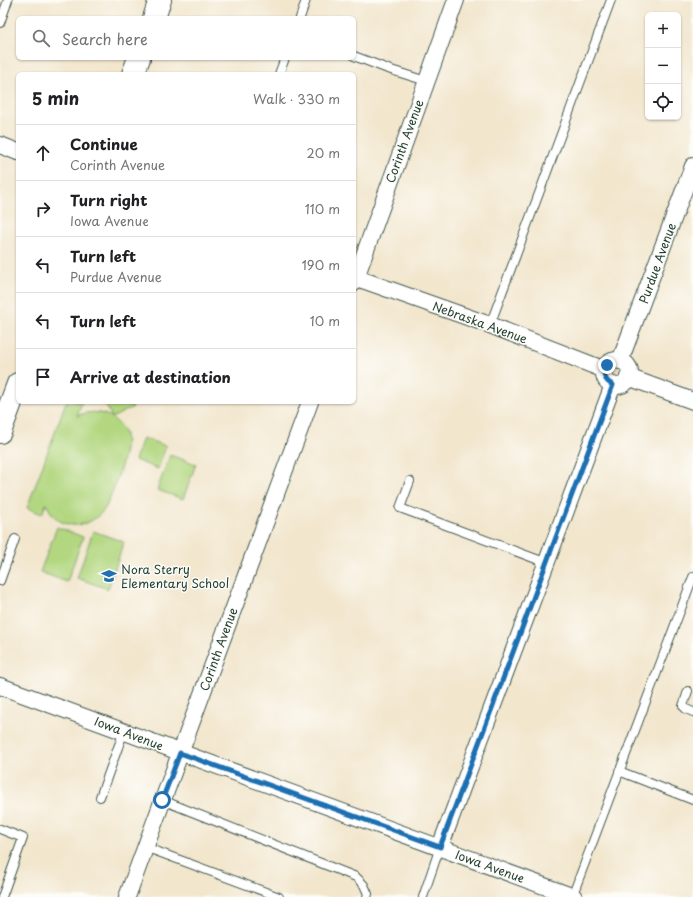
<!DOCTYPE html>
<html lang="en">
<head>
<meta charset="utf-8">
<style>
  body { margin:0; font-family:"Playpen Sans",sans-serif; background:#f6f6f6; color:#202124 }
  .controls { position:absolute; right:12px; top:12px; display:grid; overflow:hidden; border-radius:6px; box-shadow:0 1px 3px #0004 }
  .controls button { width:36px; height:36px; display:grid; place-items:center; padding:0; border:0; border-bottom:1px solid #e0e0e0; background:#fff; color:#202124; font:20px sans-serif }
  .stop { position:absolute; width:12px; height:12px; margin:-9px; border:3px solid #1f6fb2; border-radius:50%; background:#fff }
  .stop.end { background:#1f6fb2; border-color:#fff; box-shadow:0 1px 4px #0008 }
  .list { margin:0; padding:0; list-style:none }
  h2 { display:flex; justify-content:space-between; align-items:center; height:52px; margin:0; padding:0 16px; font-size:17px }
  h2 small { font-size:13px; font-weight:400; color:#757577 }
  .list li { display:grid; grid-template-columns:26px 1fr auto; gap:12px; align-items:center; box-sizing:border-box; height:56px; padding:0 16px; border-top:1px solid #e0e0e0 }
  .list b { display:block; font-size:15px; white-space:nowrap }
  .list p { margin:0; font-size:13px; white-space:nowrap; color:#757577 }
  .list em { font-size:13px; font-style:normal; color:#757577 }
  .icon { flex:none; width:22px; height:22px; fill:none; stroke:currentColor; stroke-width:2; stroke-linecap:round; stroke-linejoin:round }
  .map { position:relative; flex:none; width:693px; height:897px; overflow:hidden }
  .search { position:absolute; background:#fff; box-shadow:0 1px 3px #0004; left:16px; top:16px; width:340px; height:44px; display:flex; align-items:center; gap:10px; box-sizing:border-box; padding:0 14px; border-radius:6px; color:#757577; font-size:15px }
  .panel { position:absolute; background:#fff; box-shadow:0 1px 3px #0004; left:16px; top:72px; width:340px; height:332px; border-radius:6px }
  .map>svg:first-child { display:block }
  .green { fill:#b2d780; stroke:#688a5a }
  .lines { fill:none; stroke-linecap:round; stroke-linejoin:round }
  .lane-casing { stroke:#3f564b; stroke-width:10 }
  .street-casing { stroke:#3f564b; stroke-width:18 }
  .secondary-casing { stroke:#3f564b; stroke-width:24 }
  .lane { stroke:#fff; stroke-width:8 }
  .street { stroke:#fff; stroke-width:16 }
  .secondary { stroke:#fff; stroke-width:22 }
  .route { stroke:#1f6fb2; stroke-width:5 }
  .labels { text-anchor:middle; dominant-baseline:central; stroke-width:3; stroke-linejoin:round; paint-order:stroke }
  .street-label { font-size:12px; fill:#1f3d34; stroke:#fdfcf7 }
  .poi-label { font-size:12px; fill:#1f3d34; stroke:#fdfcf7; text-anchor:start }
</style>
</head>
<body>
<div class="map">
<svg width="693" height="897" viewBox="0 0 693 897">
  <rect width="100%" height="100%" fill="#fdfcf7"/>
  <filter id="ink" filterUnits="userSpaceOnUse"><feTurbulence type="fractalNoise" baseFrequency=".025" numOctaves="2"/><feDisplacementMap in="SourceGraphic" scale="8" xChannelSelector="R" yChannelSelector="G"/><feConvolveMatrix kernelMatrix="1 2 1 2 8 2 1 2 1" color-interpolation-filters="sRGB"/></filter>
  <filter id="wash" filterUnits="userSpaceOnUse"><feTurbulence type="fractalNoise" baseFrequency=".012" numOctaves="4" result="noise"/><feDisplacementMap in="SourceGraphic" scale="16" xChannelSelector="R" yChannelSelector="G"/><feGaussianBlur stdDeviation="0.9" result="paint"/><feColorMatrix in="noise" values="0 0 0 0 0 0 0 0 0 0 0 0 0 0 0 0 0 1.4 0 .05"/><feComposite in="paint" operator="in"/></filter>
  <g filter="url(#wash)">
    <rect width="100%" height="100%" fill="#f2e6cd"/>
    <g class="green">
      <path d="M 66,402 L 82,402 L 77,416 C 90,410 100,412 112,417 L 104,402 L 131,402 L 133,407 L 112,418 C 118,422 123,428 125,435 C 129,452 113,489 107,505 C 97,523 74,532 57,519 C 52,515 49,509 46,504 L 42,514 L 27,508 Z"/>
      <polygon points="143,438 166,446 158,469 135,460"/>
      <polygon points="170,455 196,464 183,499 157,490"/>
      <polygon points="57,527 83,537 67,582 40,572"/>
      <polygon points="93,531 124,542 108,589 77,578"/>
    </g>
  </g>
  <g filter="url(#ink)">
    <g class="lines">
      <g class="lane-casing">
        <g id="lane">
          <polyline points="300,18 306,0"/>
          <polyline points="0,23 8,0"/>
          <polyline points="354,56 388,69 426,81"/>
          <polyline points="279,74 285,58"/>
          <polyline points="490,325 611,0"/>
          <polyline points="410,481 400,508 547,563"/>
          <polyline points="0,581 15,539"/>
          <polyline points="688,691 683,706 686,709 693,712"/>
          <polyline points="619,771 693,800"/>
          <polyline points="100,797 124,731"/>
          <polyline points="162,800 356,877 364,885 368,894 367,897"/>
          <polyline points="0,829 23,838 2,897"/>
          <polyline points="145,847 279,897"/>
          <polyline points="423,897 440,847"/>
          <polyline points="572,897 693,577"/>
        </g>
      </g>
      <g class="street-casing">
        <g id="street">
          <polyline points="0,145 18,152"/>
          <polyline points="354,277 490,325 605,370"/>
          <polyline points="354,283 456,0"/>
          <circle cx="617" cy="373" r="13"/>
          <polyline points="620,361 693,166"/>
          <polyline points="628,377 693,401"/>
          <polyline points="0,686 574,897"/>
          <polyline points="440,847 613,385"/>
          <polyline points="127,897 310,402"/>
        </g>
      </g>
      <g class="secondary-casing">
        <g id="secondary">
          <polyline points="154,18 160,0"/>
          <polyline points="133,74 139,58"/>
          <polyline points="0,432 18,384"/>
        </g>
      </g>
      <use href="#lane" class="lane"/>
      <use href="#street" class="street"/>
      <use href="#secondary" class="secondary"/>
    </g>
  </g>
  <g class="lines" filter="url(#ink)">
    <path class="route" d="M 162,800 L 180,753 L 440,847 L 613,385 C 604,381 602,373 607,365"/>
  </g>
  <defs>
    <g id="school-bare" transform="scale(1.2)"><path d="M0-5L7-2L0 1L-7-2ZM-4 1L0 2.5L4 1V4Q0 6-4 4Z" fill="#1f6fb2" stroke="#fdfcf7" stroke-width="2.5" paint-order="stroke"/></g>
  </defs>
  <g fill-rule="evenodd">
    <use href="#school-bare" x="109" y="576"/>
  </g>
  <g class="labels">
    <g class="street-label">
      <text transform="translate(404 141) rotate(-70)">Corinth Avenue</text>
      <text transform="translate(657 263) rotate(-70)">Purdue Avenue</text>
      <text transform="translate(480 322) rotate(20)">Nebraska Avenue</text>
      <text transform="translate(218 649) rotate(-70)">Corinth Avenue</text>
      <text transform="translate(129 733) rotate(21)">Iowa Avenue</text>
      <text transform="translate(490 866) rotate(20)">Iowa Avenue</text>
    </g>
    <g class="poi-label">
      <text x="121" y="569">Nora Sterry<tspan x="121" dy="14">Elementary School</tspan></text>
    </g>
  </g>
</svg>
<div class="controls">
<button>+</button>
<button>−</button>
<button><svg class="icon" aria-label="locate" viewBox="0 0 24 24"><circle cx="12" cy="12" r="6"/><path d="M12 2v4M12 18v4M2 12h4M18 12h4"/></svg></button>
</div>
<div class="stop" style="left:162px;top:800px"></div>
<div class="stop end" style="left:607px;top:365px"></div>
<div class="search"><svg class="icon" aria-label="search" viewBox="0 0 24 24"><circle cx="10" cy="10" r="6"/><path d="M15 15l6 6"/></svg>Search here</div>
<section class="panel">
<h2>5 min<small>Walk · 330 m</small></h2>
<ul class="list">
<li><svg class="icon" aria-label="ahead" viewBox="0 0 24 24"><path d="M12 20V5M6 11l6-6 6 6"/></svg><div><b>Continue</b><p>Corinth Avenue</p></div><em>20 m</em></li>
<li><svg class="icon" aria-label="right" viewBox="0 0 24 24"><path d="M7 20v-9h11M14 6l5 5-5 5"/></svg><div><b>Turn right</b><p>Iowa Avenue</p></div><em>110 m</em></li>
<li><svg class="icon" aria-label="left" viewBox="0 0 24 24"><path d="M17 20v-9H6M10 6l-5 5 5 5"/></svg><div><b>Turn left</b><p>Purdue Avenue</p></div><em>190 m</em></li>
<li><svg class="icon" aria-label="left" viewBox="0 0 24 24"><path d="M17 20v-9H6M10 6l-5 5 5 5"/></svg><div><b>Turn left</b></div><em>10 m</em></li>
<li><svg class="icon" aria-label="arrive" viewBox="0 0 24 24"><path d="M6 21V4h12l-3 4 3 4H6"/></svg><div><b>Arrive at destination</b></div></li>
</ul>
</section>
</div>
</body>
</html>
